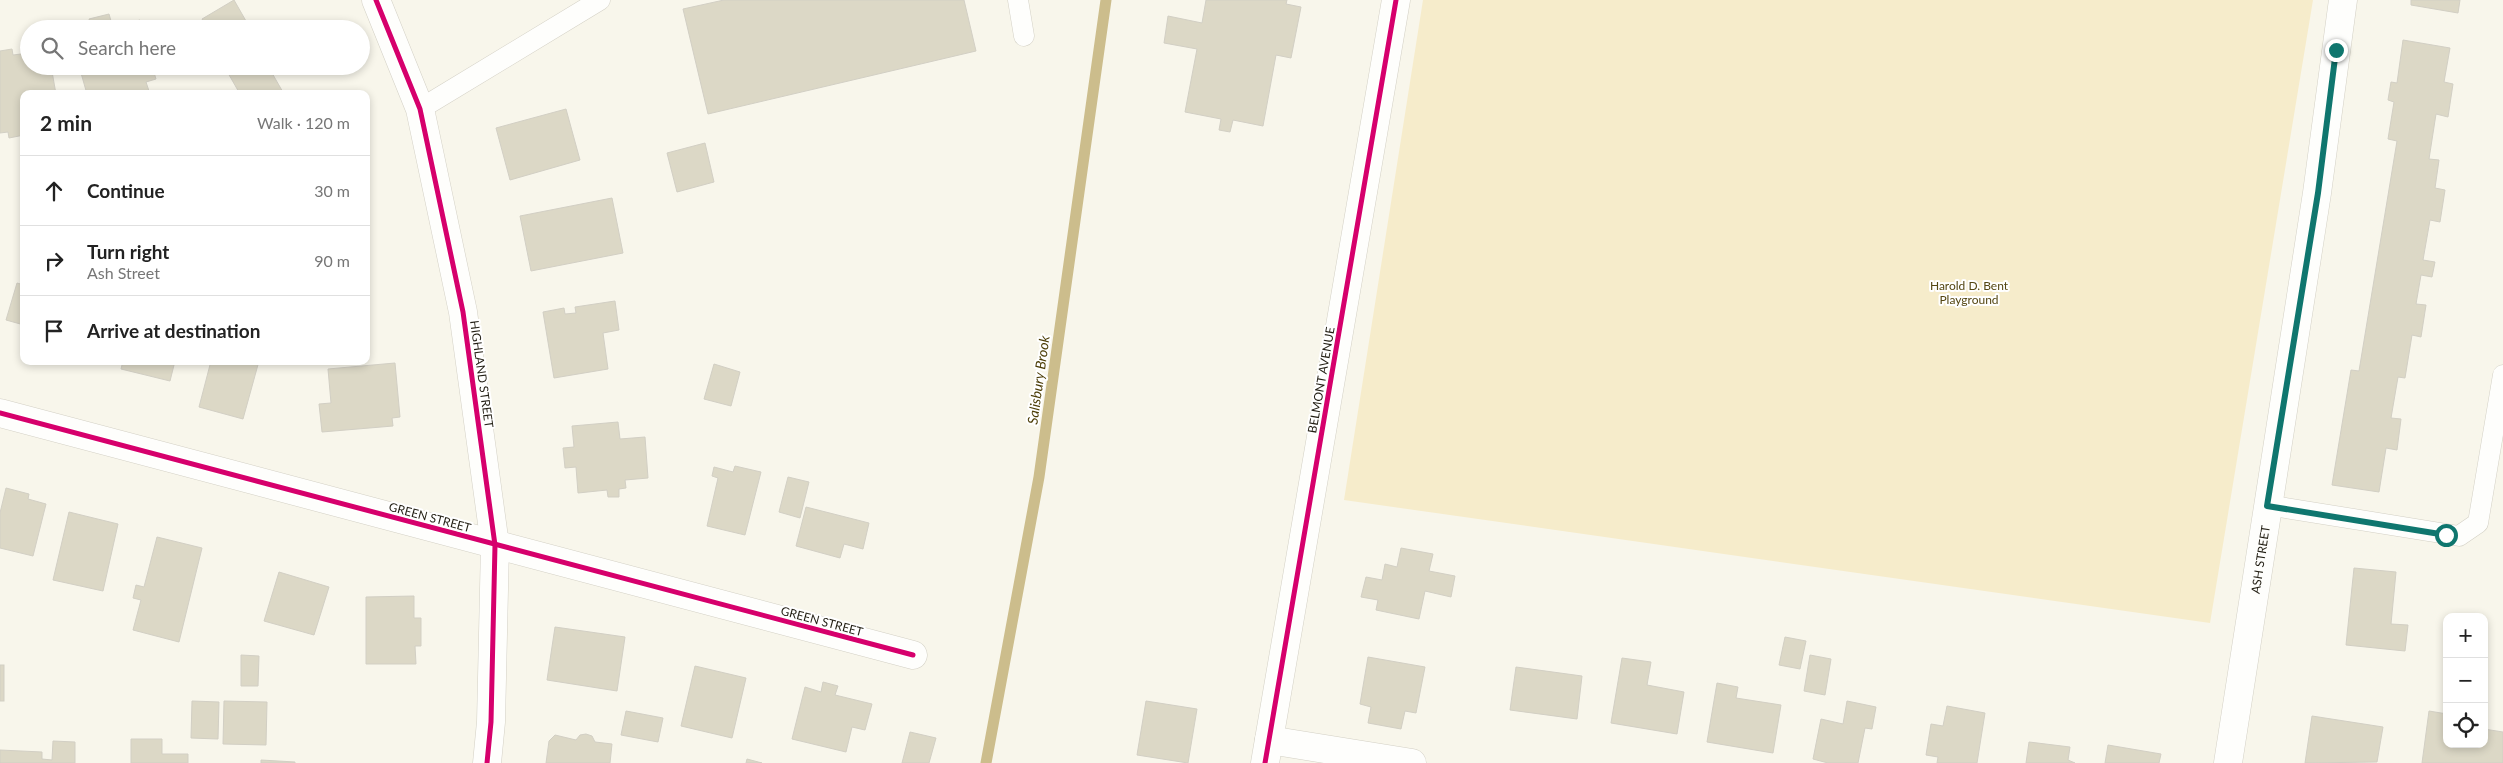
<!DOCTYPE html>
<html lang="en">
<head>
<meta charset="utf-8">
<style>
  body { margin:0; font-family:Lato,sans-serif; background:#f6f6f6; color:#222 }
  .controls { position:absolute; right:15px; bottom:15px; display:grid; overflow:hidden; border-radius:10px; box-shadow:0 2px 8px #0003 }
  .controls button { width:45px; height:45px; display:grid; place-items:center; padding:0; border:0; border-bottom:1px solid #e0e0e0; background:#fff; color:#222; font:25px sans-serif }
  .stop { position:absolute; width:15px; height:15px; margin:-11px; border:4px solid #0f766e; border-radius:50%; background:#fff }
  .stop.end { background:#0f766e; border-color:#fff; box-shadow:0 1px 5px #0008 }
  .list { margin:0; padding:0; list-style:none }
  h2 { display:flex; justify-content:space-between; align-items:center; height:65px; margin:0; padding:0 20px; font-size:21px }
  h2 small { font-size:16px; font-weight:400; color:#767676 }
  .list li { display:grid; grid-template-columns:32px 1fr auto; gap:15px; align-items:center; box-sizing:border-box; height:70px; padding:0 20px; border-top:1px solid #e0e0e0 }
  .list b { display:block; font-size:19px; white-space:nowrap }
  .list p { margin:0; font-size:16px; white-space:nowrap; color:#767676 }
  .list em { font-size:16px; font-style:normal; color:#767676 }
  .icon { flex:none; width:28px; height:28px; fill:none; stroke:currentColor; stroke-width:2; stroke-linecap:round; stroke-linejoin:round }
  .map { position:relative; flex:none; width:2503px; height:763px; overflow:hidden }
  .search { position:absolute; background:#fff; box-shadow:0 2px 8px #0003; left:20px; top:20px; width:350px; height:55px; display:flex; align-items:center; gap:12px; box-sizing:border-box; padding:0 18px; border-radius:28px; color:#767676; font-size:19px }
  .panel { position:absolute; background:#fff; box-shadow:0 2px 8px #0003; left:20px; top:90px; width:350px; height:275px; border-radius:10px }
  .map>svg:first-child { display:block }
  .green { fill:#f6eccb }
  .lines { fill:none; stroke-linecap:round; stroke-linejoin:round }
  .stream { stroke:#ccbd8c; stroke-width:11 }
  .building { fill:#dcd8c6; stroke:#d2cfc4 }
  .service-casing { stroke:#d3d0c5; stroke-width:21 }
  .minor-casing { stroke:#d3d0c5; stroke-width:29 }
  .tertiary-casing { stroke:#d3d0c5; stroke-width:29 }
  .service { stroke:#fefefc; stroke-width:20 }
  .minor { stroke:#fefefc; stroke-width:28 }
  .tertiary { stroke:#fefefc; stroke-width:28 }
  .cycleway-casing { stroke:#fff; stroke-width:8 }
  .cycleway { stroke:#d6006c; stroke-width:5 }
  .route { stroke:#0f766e; stroke-width:6 }
  .labels { text-anchor:middle; dominant-baseline:central; stroke-width:4; stroke-linejoin:round; paint-order:stroke }
  .park-label { font-size:12px; fill:#554713; stroke:#fff }
  .street-label { font-size:12px; fill:#221e13; stroke:#fff }
  .water-label { font-size:14px; font-style:italic; fill:#4b3c05; stroke:#fff }
</style>
</head>
<body>
<div class="map">
<svg width="2503" height="763" viewBox="0 0 2503 763">
  <rect width="100%" height="100%" fill="#f8f6eb"/>
  <polygon class="green" points="1423,0 2313,0 2210,623 1344,500"/>
  <g class="lines">
    <polyline class="stream" points="986,763 1039,477 1106,0"/>
  </g>
  <g class="building">
    <polygon points="234,0 250,28 255,25 257,29 208,29 202,19"/>
    <polygon points="724,0 964,0 976,51 708,114 683,9"/>
    <polygon points="1206,0 1287,0 1286,4 1301,7 1291,58 1276,55 1263,126 1233,120 1230,132 1219,130 1221,119 1185,112 1197,49 1164,43 1168,16 1202,23"/>
    <polygon points="2411,0 2460,0 2458,13 2411,5"/>
    <polygon points="109,14 113,28 140,20 142,29 92,29 89,19"/>
    <polygon points="2403,40 2450,48 2444,82 2453,84 2448,117 2436,114 2429,159 2439,160 2435,188 2445,190 2440,222 2430,220 2423,260 2435,262 2432,277 2421,275 2416,304 2426,305 2421,337 2412,335 2405,378 2398,377 2391,418 2401,419 2397,450 2386,448 2379,492 2332,485 2351,370 2359,371 2397,141 2388,139 2394,102 2388,100 2391,82 2397,83"/>
    <polygon points="12,49 13,55 29,53 29,66 51,66 56,94 24,94 24,135 9,138 8,132 0,133 0,51"/>
    <polygon points="79,66 152,66 156,79 146,82 150,94 87,94"/>
    <polygon points="224,66 279,66 280,68 272,73 284,94 240,94"/>
    <polygon points="566,109 580,160 510,180 496,128"/>
    <polygon points="705,143 714,182 677,192 667,153"/>
    <polygon points="612,198 623,253 531,271 520,216"/>
    <polygon points="17,283 24,285 24,325 6,320"/>
    <polygon points="615,301 619,330 603,333 608,369 554,378 543,312 564,308 565,314 576,313 575,307"/>
    <polygon points="123,361 175,361 170,381 121,369"/>
    <polygon points="211,361 259,361 243,419 199,407"/>
    <polygon points="395,363 400,417 392,418 393,426 322,432 319,404 331,403 328,369"/>
    <polygon points="714,364 740,372 731,406 704,399"/>
    <polygon points="618,422 620,439 645,437 648,478 625,480 626,488 619,489 619,497 608,497 607,490 578,493 576,467 565,468 563,448 574,447 572,426"/>
    <polygon points="735,466 761,472 745,535 707,526 718,478 712,476 714,467 733,472"/>
    <polygon points="788,477 809,482 800,518 779,512"/>
    <polygon points="6,488 29,494 28,499 46,504 33,556 0,548 0,513"/>
    <polygon points="806,507 869,523 863,549 844,544 840,558 796,546"/>
    <polygon points="69,512 118,524 103,591 53,580"/>
    <polygon points="157,537 202,548 179,642 133,630 141,600 133,598 136,585 144,587"/>
    <polygon points="1401,548 1433,554 1429,571 1455,576 1451,597 1425,591 1419,619 1376,610 1378,600 1361,597 1366,577 1382,580 1385,564 1397,567"/>
    <polygon points="2354,568 2396,572 2391,624 2408,625 2405,651 2346,645"/>
    <polygon points="279,572 329,587 314,635 264,621"/>
    <polygon points="414,596 414,618 421,618 421,646 415,646 416,664 366,664 366,597"/>
    <polygon points="555,627 625,637 617,691 547,680"/>
    <polygon points="1785,637 1806,641 1800,669 1779,665"/>
    <polygon points="241,655 259,656 258,686 241,686"/>
    <polygon points="1810,655 1831,659 1825,695 1804,691"/>
    <polygon points="1368,657 1425,667 1416,713 1405,711 1401,729 1368,723 1371,707 1360,704"/>
    <polygon points="1622,658 1651,662 1647,685 1684,692 1677,734 1611,723"/>
    <rect x="0" y="665" width="4" height="36"/>
    <polygon points="695,666 746,678 732,738 681,726"/>
    <polygon points="1516,667 1582,676 1577,719 1510,710"/>
    <polygon points="823,682 838,686 835,695 872,704 865,730 852,727 846,752 792,739 805,687 821,692"/>
    <polygon points="1717,683 1738,687 1736,698 1781,705 1773,753 1707,742"/>
    <polygon points="192,701 219,702 218,739 191,738"/>
    <polygon points="224,701 267,702 266,745 223,744"/>
    <polygon points="1146,701 1197,709 1188,763 1137,755"/>
    <polygon points="1847,701 1876,707 1872,729 1865,728 1858,763 1828,763 1813,759 1821,719 1843,724"/>
    <polygon points="1947,706 1985,713 1977,763 1937,763 1938,757 1926,755 1931,724 1943,726"/>
    <polygon points="626,711 663,718 658,742 621,735"/>
    <polygon points="2429,711 2447,714 2447,744 2484,744 2484,729 2503,732 2503,763 2422,763"/>
    <polygon points="2312,716 2383,727 2377,762 2305,763"/>
    <polygon points="910,732 936,738 929,763 902,763"/>
    <polygon points="586,734 592,736 595,742 612,744 610,763 546,763 549,741 555,735 576,740 580,735"/>
    <polygon points="131,739 162,739 162,754 188,754 188,763 131,763"/>
    <polygon points="53,741 75,742 75,763 0,763 0,750 42,752 42,759 52,760"/>
    <polygon points="2029,742 2070,747 2068,760 2075,763 2026,763"/>
    <polygon points="2108,745 2161,754 2159,763 2105,763"/>
    <polygon points="747,759 762,763 746,763"/>
    <polygon points="261,760 295,762 295,763 261,763"/>
  </g>
  <g class="lines">
    <g class="service-casing">
      <g id="service">
        <polyline points="1018,0 1024,36"/>
        <polyline points="420,109 600,0"/>
        <polyline points="2267,505 2459,536 2478,523 2503,375"/>
      </g>
    </g>
    <g class="minor-casing">
      <g id="minor">
        <polyline points="376,0 420,109 463,312 495,545 491,722 487,763"/>
        <polyline points="0,413 913,655"/>
        <polyline points="1269,740 1412,763"/>
      </g>
    </g>
    <g class="tertiary-casing">
      <g id="tertiary">
        <polyline points="1265,763 1396,0"/>
        <path id="s1" d="M 2228,763 L 2317,193 L 2343,0"/>
      </g>
    </g>
    <use href="#service" class="service"/>
    <use href="#minor" class="minor"/>
    <use href="#tertiary" class="tertiary"/>
    <g class="cycleway-casing">
      <g id="cycleway">
        <polyline points="376,0 420,109 463,312 495,545 491,722 487,763"/>
        <polyline points="0,413 913,655"/>
        <polyline points="1265,763 1396,0"/>
      </g>
    </g>
    <use href="#cycleway" class="cycleway"/>
  </g>
  <g class="lines">
    <polyline class="route" points="2336,50 2318,193 2267,506 2446,535"/>
  </g>
  <g class="labels">
    <g class="park-label">
      <text x="1969" y="285">Harold D. Bent<tspan x="1969" dy="14">Playground</tspan></text>
    </g>
    <g class="street-label">
      <text transform="translate(482 374) rotate(82)">HIGHLAND STREET</text>
      <text transform="translate(1321 380) rotate(-80)">BELMONT AVENUE</text>
      <text transform="translate(430 517) rotate(15)">GREEN STREET</text>
      <text stroke="none"><textPath href="#s1" startOffset="206">ASH STREET</textPath></text>
      <text transform="translate(822 621) rotate(15)">GREEN STREET</text>
    </g>
    <g class="water-label">
      <text transform="translate(1038 380) rotate(-82)">Salisbury Brook</text>
    </g>
  </g>
</svg>
<div class="controls">
<button>+</button>
<button>−</button>
<button><svg class="icon" aria-label="locate" viewBox="0 0 24 24"><circle cx="12" cy="12" r="6"/><path d="M12 2v4M12 18v4M2 12h4M18 12h4"/></svg></button>
</div>
<div class="stop" style="left:2446px;top:535px"></div>
<div class="stop end" style="left:2336px;top:50px"></div>
<div class="search"><svg class="icon" aria-label="search" viewBox="0 0 24 24"><circle cx="10" cy="10" r="6"/><path d="M15 15l6 6"/></svg>Search here</div>
<section class="panel">
<h2>2 min<small>Walk · 120 m</small></h2>
<ul class="list">
<li><svg class="icon" aria-label="ahead" viewBox="0 0 24 24"><path d="M12 20V5M6 11l6-6 6 6"/></svg><div><b>Continue</b></div><em>30 m</em></li>
<li><svg class="icon" aria-label="right" viewBox="0 0 24 24"><path d="M7 20v-9h11M14 6l5 5-5 5"/></svg><div><b>Turn right</b><p>Ash Street</p></div><em>90 m</em></li>
<li><svg class="icon" aria-label="arrive" viewBox="0 0 24 24"><path d="M6 21V4h12l-3 4 3 4H6"/></svg><div><b>Arrive at destination</b></div></li>
</ul>
</section>
</div>
</body>
</html>
